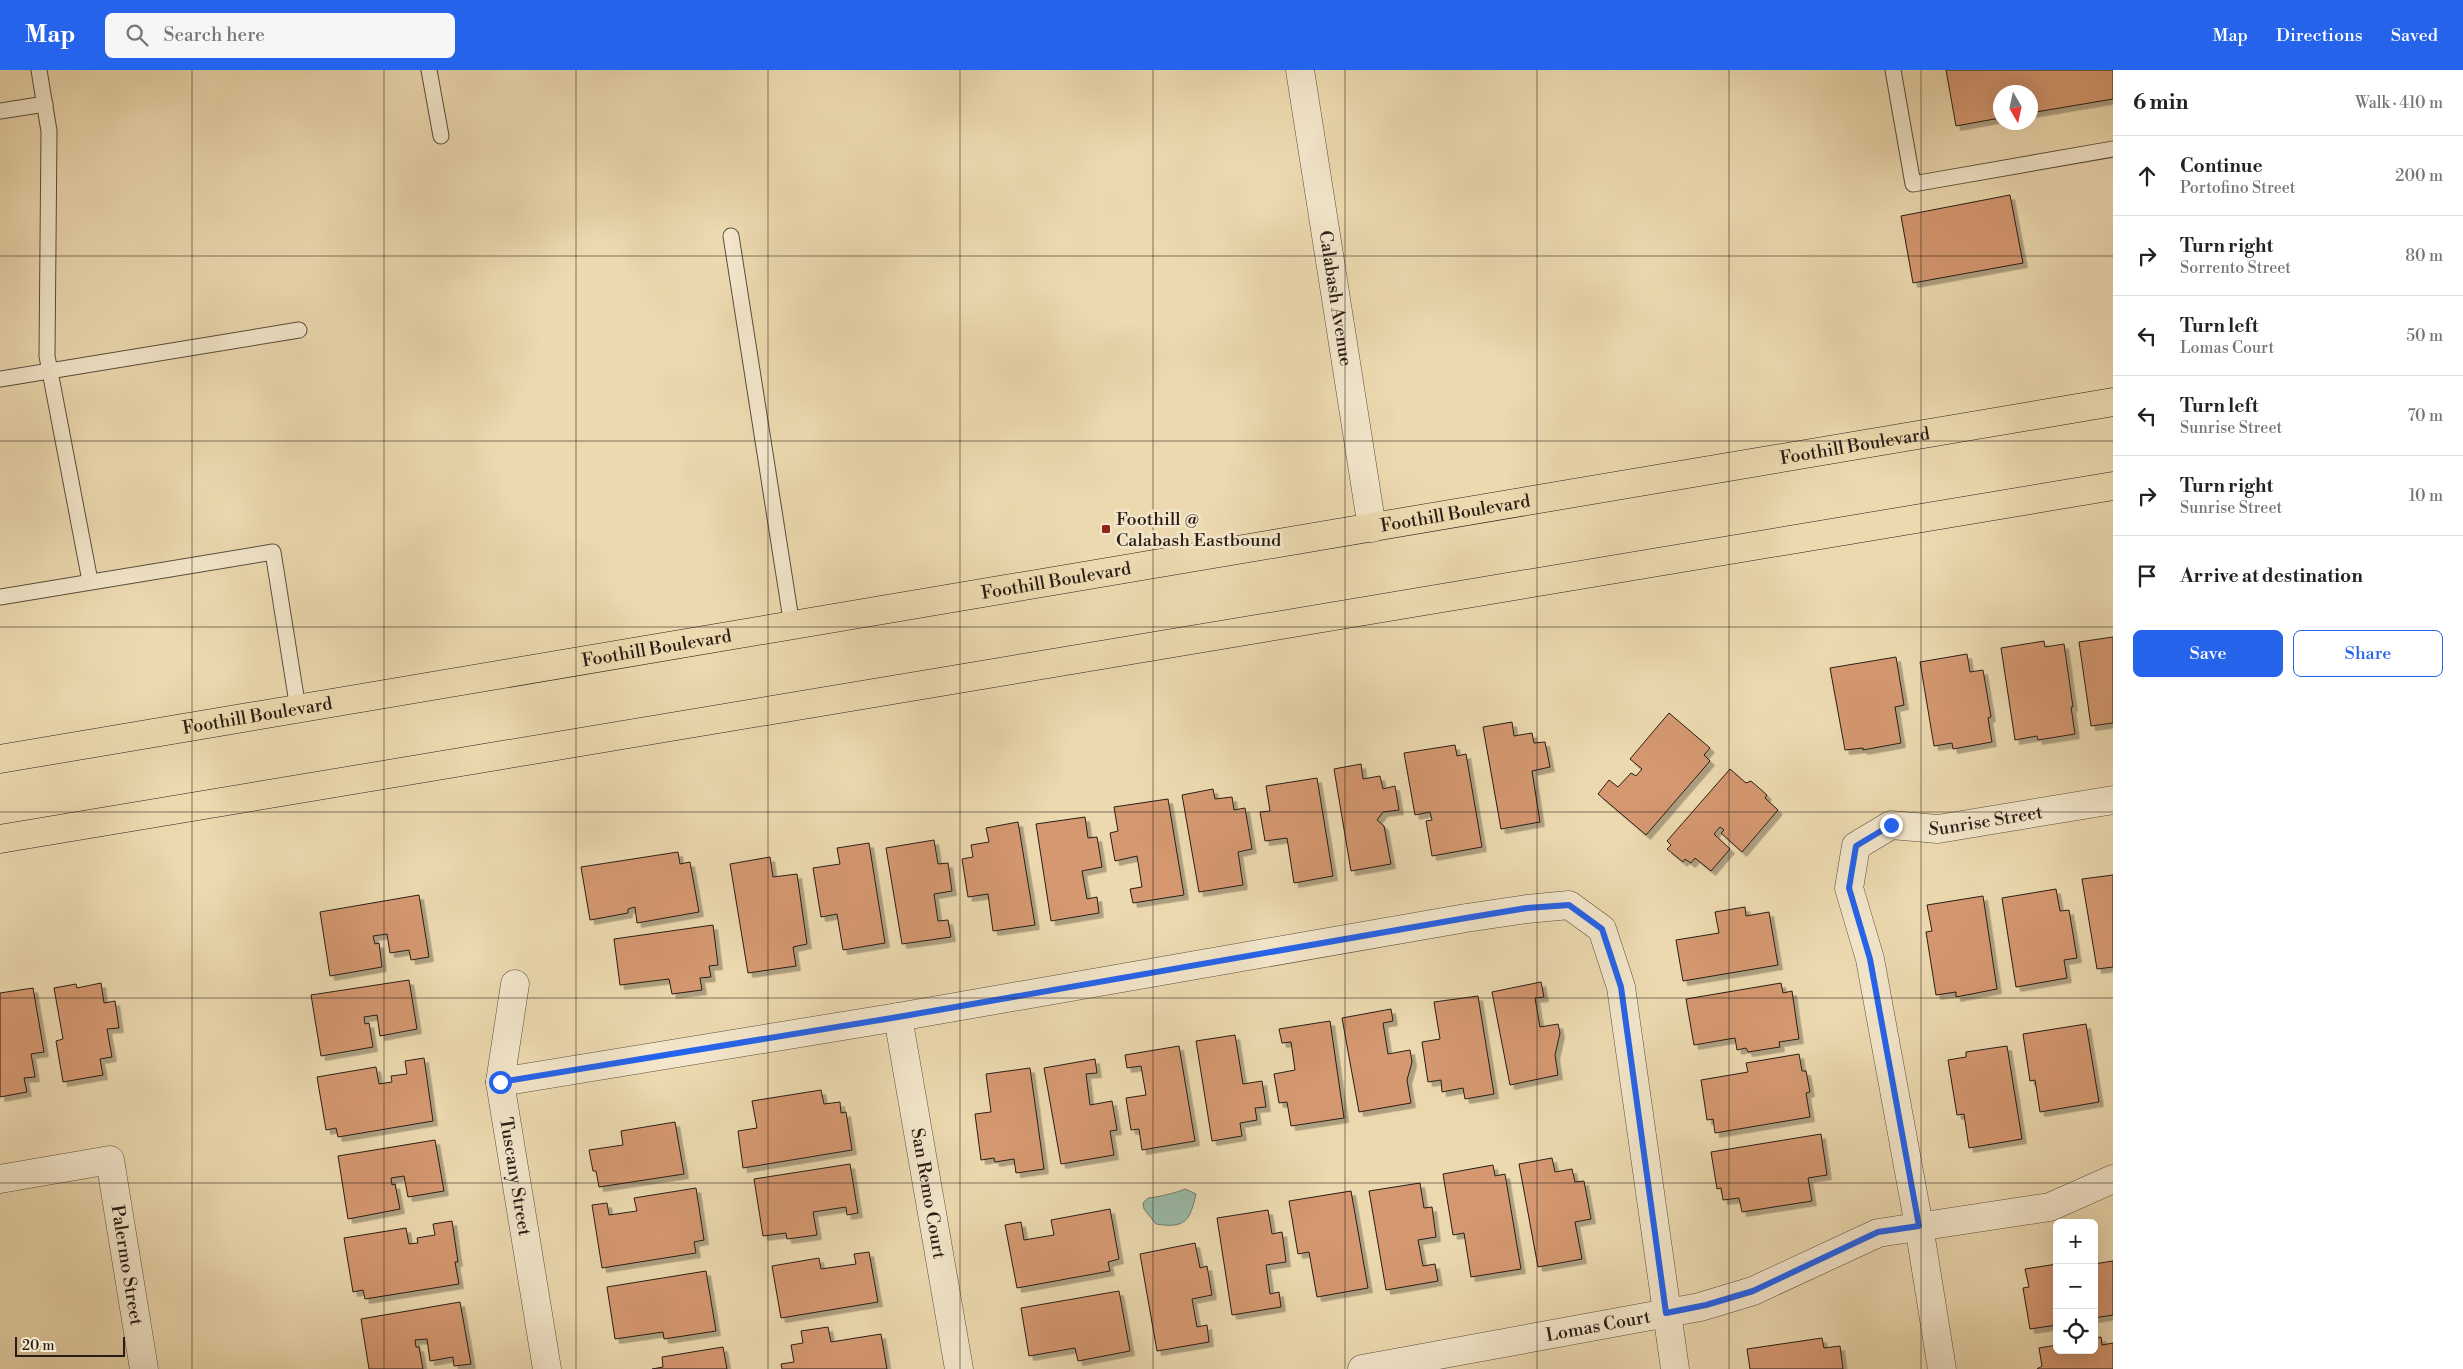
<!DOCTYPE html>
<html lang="en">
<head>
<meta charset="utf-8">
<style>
  body { margin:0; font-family:"Libre Bodoni",serif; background:#f6f6f6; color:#222 }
  .controls { position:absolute; right:15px; bottom:15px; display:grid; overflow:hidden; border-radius:8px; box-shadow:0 5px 20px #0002 }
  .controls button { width:45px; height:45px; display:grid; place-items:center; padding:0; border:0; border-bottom:1px solid #e0e0e0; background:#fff; color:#222; font:25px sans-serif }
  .compass { position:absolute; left:1993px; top:15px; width:45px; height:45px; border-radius:50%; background:#fff; box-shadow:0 5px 20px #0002; rotate:171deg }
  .scale { position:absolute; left:15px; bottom:12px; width:110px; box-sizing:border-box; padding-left:5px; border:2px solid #281d16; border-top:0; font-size:14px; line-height:18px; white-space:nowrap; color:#281d16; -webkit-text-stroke:4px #f3e6cb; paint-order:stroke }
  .stop { position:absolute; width:15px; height:15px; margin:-11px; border:4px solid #2563eb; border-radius:50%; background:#fff }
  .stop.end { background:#2563eb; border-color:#fff; box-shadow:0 1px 5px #0008 }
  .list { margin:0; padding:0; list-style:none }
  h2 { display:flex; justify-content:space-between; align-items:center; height:65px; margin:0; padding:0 20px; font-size:21px }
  h2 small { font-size:16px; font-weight:400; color:#767676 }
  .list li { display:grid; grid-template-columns:32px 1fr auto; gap:15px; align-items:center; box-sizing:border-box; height:80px; padding:0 20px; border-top:1px solid #e0e0e0 }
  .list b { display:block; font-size:19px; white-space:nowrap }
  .list p { margin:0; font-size:16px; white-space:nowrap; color:#767676 }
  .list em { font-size:16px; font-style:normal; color:#767676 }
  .actions { display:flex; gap:10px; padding:15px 20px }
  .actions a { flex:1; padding:11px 0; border:1px solid #2563eb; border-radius:8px; text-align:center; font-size:18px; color:#2563eb }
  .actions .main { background:#2563eb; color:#fff }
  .icon { flex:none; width:28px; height:28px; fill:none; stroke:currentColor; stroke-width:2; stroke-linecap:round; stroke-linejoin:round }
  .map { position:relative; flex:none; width:2113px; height:1299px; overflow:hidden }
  header { display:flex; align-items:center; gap:30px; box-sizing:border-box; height:70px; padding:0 25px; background:#2563eb; color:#fff }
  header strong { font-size:24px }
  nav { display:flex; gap:28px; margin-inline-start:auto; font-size:18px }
  .search { width:350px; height:45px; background:#f6f6f6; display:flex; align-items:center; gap:12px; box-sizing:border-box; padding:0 18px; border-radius:8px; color:#767676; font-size:19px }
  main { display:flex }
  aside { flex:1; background:#fff }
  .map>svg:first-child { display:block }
  .water { fill:#99bba7; stroke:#6c7c6d }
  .building { fill:#d59871; stroke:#281d16; filter:url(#shadow) }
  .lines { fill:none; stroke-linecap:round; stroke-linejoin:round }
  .lane-casing { stroke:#594c3c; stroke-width:17 }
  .street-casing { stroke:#594c3c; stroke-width:29 }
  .primary-casing { stroke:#281d16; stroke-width:29 }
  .lane { stroke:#f3e6cb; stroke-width:15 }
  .street { stroke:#f3e6cb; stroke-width:28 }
  .primary { stroke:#ecd9af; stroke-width:28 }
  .route { stroke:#2563eb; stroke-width:6 }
  .grid { fill:none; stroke:#281d16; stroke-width:1; stroke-opacity:0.55 }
  .poi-dot { fill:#8f2418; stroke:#f3e6cb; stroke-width:2 }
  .labels { text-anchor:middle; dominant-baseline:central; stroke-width:5; stroke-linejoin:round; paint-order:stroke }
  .street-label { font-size:18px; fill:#281d16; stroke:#f3e6cb }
  .poi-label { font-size:18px; fill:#281d16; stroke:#f3e6cb; text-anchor:start }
</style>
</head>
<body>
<header>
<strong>Map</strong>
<div class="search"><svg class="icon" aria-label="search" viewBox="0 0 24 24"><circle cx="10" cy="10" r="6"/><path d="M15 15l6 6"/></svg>Search here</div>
<nav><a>Map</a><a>Directions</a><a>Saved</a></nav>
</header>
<main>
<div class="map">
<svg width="2113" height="1299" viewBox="0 0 2113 1299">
  <defs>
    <filter id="shadow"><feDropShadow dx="4.5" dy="4.5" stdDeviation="0" flood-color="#0004"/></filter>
  </defs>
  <rect width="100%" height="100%" fill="#ecd9af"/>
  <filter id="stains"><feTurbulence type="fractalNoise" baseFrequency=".004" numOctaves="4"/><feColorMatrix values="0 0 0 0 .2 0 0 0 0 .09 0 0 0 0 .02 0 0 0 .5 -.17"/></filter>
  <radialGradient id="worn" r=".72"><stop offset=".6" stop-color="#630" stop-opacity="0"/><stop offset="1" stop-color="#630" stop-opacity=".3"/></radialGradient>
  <path class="water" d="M 1185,1119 L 1196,1124 C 1190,1150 1186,1159 1156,1154 L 1144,1139 L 1143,1133 L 1148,1128 C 1155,1128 1179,1122 1185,1119 Z"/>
  <g class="building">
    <polygon points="1946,0 2113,0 2113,29 2030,43 2030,22 2000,22 2000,48 1956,56"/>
    <polygon points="2010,125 2023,193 1913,213 1901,146"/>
    <polygon points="2113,567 2113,653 2091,656 2079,572"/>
    <polygon points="2044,571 2045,577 2064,574 2073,637 2071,637 2075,664 2038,670 2037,666 2015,670 2001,578"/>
    <polygon points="1967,584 1970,602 1983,600 1991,647 1988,648 1992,672 1953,679 1952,673 1934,676 1920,592"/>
    <polygon points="1896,587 1904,635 1895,637 1901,673 1863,680 1863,678 1845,680 1830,598"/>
    <polygon points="1669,643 1710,678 1704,685 1710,691 1646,765 1598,724 1609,710 1618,717 1631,703 1636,706 1642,699 1630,689"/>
    <polygon points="1512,652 1514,666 1532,663 1534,673 1545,672 1550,697 1532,701 1540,752 1501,759 1483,657"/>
    <polygon points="1455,675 1457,686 1466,684 1482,777 1432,786 1426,751 1432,750 1430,742 1415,745 1404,683"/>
    <polygon points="1361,694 1363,709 1380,706 1383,719 1395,716 1399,740 1383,742 1377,750 1384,756 1391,794 1351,801 1334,699"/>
    <polygon points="1730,699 1746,713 1751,711 1767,725 1765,728 1778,740 1742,782 1721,763 1724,760 1720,757 1714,764 1730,779 1711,801 1695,788 1691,793 1685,789 1683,792 1667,779 1671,775 1667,771"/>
    <polygon points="1317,708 1333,806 1294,813 1287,768 1265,771 1260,742 1270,741 1266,716"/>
    <polygon points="1213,719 1215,729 1232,727 1234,740 1245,738 1252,779 1238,782 1243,815 1199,822 1182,725"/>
    <polygon points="1168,729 1184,825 1133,833 1130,819 1142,817 1137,786 1115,791 1110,763 1118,761 1114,737"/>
    <polygon points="1085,747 1088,768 1097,767 1102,797 1082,801 1087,829 1097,827 1099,843 1051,851 1036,754"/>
    <polygon points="1018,752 1035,855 993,861 988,824 968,827 962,789 973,787 971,775 989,772 986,758"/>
    <polygon points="934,770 938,794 948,793 952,821 934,824 938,851 948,850 951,867 902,874 886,778"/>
    <polygon points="869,773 885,873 843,880 837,844 821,847 813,798 840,794 837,778"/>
    <polygon points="678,782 680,794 690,792 699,842 637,853 635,837 628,839 628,843 590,850 581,797"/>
    <polygon points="770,787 773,807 797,804 807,874 793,877 796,896 748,903 730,794"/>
    <polygon points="2113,805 2113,897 2097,899 2082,809"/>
    <polygon points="2056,819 2060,841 2069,840 2077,888 2064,890 2067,908 2016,917 2002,828"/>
    <polygon points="419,825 429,887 411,890 409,880 390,883 387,864 373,866 375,874 379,873 382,897 330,906 320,842"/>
    <polygon points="1983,826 1997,919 1956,927 1956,922 1936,925 1926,862 1932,861 1927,835"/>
    <polygon points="1745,837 1746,846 1769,842 1778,895 1683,911 1676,870 1719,863 1715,842"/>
    <polygon points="713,855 718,895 709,896 711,907 700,908 702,920 672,924 669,909 620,915 614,869"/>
    <polygon points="409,910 417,959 380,966 377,945 364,947 365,954 369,953 373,977 321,986 311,925"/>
    <polygon points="1541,912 1544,927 1535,928 1540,957 1558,954 1560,963 1555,985 1558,1005 1510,1015 1492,922"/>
    <polygon points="101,913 104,933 115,931 119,958 107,959 112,987 100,989 103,1005 63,1012 56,971 63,969 54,918 76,914 77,918"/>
    <polygon points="1781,913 1783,923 1792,921 1799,969 1779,972 1780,977 1748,982 1746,978 1737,980 1735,968 1694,975 1686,929"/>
    <polygon points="33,918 44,982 31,984 35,1007 24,1008 27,1022 0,1027 0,923"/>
    <polygon points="1478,926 1494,1024 1465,1029 1463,1018 1442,1022 1441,1010 1428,1012 1422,972 1440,969 1434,932"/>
    <polygon points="1391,939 1393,951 1383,953 1388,984 1410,980 1412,992 1407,1010 1411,1033 1359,1042 1342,948"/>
    <polygon points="1330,951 1344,1048 1291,1056 1287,1032 1279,1033 1274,1004 1295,1000 1291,972 1282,973 1279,959"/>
    <polygon points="2086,954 2099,1032 2040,1042 2035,1010 2030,1011 2023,964"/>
    <polygon points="1235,965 1243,1014 1262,1011 1266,1037 1255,1038 1257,1050 1240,1053 1242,1066 1212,1071 1196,971"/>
    <polygon points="1179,976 1195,1071 1142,1080 1139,1059 1131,1060 1126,1028 1146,1025 1141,996 1127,998 1125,985"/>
    <polygon points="2007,976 2022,1069 1969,1078 1964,1044 1957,1045 1948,990 1966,987 1966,982"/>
    <polygon points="1799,984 1802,1001 1806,1001 1810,1022 1806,1023 1810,1047 1715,1063 1713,1049 1707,1050 1701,1010 1748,1002 1746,993"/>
    <polygon points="424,988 433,1051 338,1067 336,1058 326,1060 317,1007 376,997 379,1014 392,1012 391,1006 407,1004 405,991"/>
    <polygon points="1095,989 1097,1003 1086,1004 1090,1035 1112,1031 1117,1060 1110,1061 1114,1085 1061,1094 1044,998"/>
    <polygon points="1030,998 1044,1099 1016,1103 1014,1089 995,1092 994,1088 981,1090 975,1044 991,1042 986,1004"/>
    <polygon points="821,1020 824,1034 840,1032 841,1043 846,1042 852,1080 743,1098 738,1061 757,1058 752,1031"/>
    <polygon points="675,1052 684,1104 599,1117 596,1101 593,1101 589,1080 623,1075 621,1061"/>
    <polygon points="1821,1064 1827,1105 1808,1108 1812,1131 1742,1142 1739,1128 1723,1130 1721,1118 1717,1119 1711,1082"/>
    <polygon points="435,1070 444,1121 408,1127 404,1106 391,1108 392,1115 395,1114 400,1139 348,1149 338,1086"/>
    <polygon points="1552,1088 1555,1102 1572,1099 1575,1112 1584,1111 1591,1149 1575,1152 1582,1189 1538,1197 1519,1094"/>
    <polygon points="850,1094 858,1143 847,1145 846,1137 813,1142 817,1165 787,1169 786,1163 763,1166 754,1109"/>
    <polygon points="1493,1095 1495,1106 1505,1104 1521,1199 1471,1207 1464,1163 1453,1165 1443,1104"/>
    <polygon points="1420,1113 1424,1138 1432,1137 1436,1167 1418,1170 1423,1196 1435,1194 1438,1211 1386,1220 1369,1121"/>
    <polygon points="696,1118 704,1170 694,1172 696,1183 602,1198 592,1135 607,1133 609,1145 637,1141 634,1128"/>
    <polygon points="1351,1121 1368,1218 1317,1227 1309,1182 1298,1184 1289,1131"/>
    <polygon points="1110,1139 1119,1189 1108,1192 1110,1201 1017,1218 1005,1155 1021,1152 1024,1170 1054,1165 1051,1150"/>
    <polygon points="1268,1140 1272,1164 1282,1162 1286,1192 1266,1195 1270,1224 1279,1222 1281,1237 1232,1245 1217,1148"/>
    <polygon points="452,1151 458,1192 455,1192 459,1214 365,1229 363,1220 353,1222 344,1168 406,1158 409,1174 418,1173 417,1168 435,1165 433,1154"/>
    <polygon points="1195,1173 1200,1198 1207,1196 1212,1225 1192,1229 1197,1257 1207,1255 1209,1272 1157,1281 1140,1184"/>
    <polygon points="869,1182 878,1232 781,1248 772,1196 819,1188 821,1199 856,1194 854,1184"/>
    <polygon points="2113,1191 2113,1245 2094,1248 2094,1194"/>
    <polygon points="2057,1194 2057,1255 2030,1259 2023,1218 2029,1217 2025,1199"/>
    <polygon points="706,1201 716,1261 664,1269 663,1262 615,1269 607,1217"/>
    <polygon points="1119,1221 1130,1281 1078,1291 1075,1278 1029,1286 1021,1238"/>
    <polygon points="460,1232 471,1294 454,1296 453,1287 430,1291 427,1269 415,1270 416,1277 419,1277 423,1299 369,1299 361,1249"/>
    <polygon points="828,1257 831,1272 881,1264 887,1299 782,1299 781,1294 794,1292 791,1275 803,1273 801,1261"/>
    <polygon points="2101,1267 2102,1275 2113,1273 2113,1299 2037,1299 2042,1296 2039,1278 2057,1275 2057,1280 2094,1280 2094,1268"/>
    <polygon points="1822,1268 1824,1278 1840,1276 1843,1299 1750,1299 1747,1279"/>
    <polygon points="723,1277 727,1299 652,1299 663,1297 662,1287"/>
  </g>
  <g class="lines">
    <g class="lane-casing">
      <g id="lane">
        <polyline points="39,0 49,61 47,286 90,511"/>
        <polyline points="429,0 441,66"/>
        <polyline points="1893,0 1913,114 2113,79"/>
        <polyline points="0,41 45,34"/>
        <polyline points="731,166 792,556"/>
        <polyline points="0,309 299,260"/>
        <polyline points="0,527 273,482 298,639"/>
      </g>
    </g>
    <g class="street-casing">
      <g id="street">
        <path id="s1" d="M 1300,0 L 1372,458"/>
        <path id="s2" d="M 515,914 L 500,1012 L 547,1299"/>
        <path id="s3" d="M 898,947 L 959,1299"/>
        <polyline points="500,1012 898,947 1466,848 1527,839 1569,835 1602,859 1621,917 1675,1299"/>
        <path id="s4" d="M 0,1109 L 110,1090 L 144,1299"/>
        <path id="s5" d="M 1362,1299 L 1700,1237 L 1753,1221 L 1878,1163 L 2050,1137 L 2113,1109"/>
        <path id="s6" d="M 1942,1299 L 1919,1156 L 1870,889 L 1849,818 L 1856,776 L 1891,755 L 1938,759 L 2113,730"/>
      </g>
    </g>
    <g class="primary-casing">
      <g id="primary">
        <path id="s7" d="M 0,689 L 2113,332"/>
        <polyline points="0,769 2113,416"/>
      </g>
    </g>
    <use href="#lane" class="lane"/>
    <use href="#street" class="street"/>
    <use href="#primary" class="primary"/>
  </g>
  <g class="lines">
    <polyline class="route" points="500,1012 898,947 1466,848 1527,838 1569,835 1602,859 1621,917 1666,1243 1706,1235 1753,1221 1878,1162 1919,1156 1870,889 1849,818 1856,776 1891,755"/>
  </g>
  <path class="grid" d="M 192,0 L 192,1299M 384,0 L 384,1299M 576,0 L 576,1299M 768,0 L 768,1299M 960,0 L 960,1299M 1153,0 L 1153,1299M 1345,0 L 1345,1299M 1537,0 L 1537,1299M 1729,0 L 1729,1299M 1921,0 L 1921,1299M 0,186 L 2113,186M 0,371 L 2113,371M 0,557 L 2113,557M 0,742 L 2113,742M 0,928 L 2113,928M 0,1113 L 2113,1113"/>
  <rect class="poi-dot" x="1101" y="454" width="10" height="10" rx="2.5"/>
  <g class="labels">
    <g class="street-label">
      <text stroke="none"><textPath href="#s1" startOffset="231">Calabash Avenue</textPath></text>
      <text stroke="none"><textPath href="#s7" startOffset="1881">Foothill Boulevard</textPath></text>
      <text stroke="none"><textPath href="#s7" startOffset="1476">Foothill Boulevard</textPath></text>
      <text stroke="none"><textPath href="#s7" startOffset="1071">Foothill Boulevard</textPath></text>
      <text stroke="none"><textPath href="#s7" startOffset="666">Foothill Boulevard</textPath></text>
      <text stroke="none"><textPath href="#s7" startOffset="261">Foothill Boulevard</textPath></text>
      <text stroke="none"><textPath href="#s6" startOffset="669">Sunrise Street</textPath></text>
      <text stroke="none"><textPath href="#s2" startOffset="195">Tuscany Street</textPath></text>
      <text stroke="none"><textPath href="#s3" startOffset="179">San Remo Court</textPath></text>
      <text stroke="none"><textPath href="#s4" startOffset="218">Palermo Street</textPath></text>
      <text stroke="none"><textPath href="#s5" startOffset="240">Lomas Court</textPath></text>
    </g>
    <g class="poi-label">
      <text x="1116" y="449">Foothill @<tspan x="1116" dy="21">Calabash Eastbound</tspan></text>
    </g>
  </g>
  <rect width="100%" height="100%" filter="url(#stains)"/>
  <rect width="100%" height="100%" fill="url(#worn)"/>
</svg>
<div class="controls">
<button>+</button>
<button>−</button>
<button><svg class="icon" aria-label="locate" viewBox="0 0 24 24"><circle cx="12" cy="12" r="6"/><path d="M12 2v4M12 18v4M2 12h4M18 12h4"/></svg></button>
</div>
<svg class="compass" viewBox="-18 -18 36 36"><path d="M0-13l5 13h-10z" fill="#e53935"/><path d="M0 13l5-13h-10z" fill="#767676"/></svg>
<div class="scale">20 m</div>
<div class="stop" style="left:500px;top:1012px"></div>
<div class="stop end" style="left:1891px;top:755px"></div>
</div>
<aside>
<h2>6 min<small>Walk · 410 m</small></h2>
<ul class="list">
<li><svg class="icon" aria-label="ahead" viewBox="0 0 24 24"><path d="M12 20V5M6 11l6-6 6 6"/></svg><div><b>Continue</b><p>Portofino Street</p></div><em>200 m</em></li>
<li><svg class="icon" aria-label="right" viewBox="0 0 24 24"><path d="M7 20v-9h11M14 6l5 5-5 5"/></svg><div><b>Turn right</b><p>Sorrento Street</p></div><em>80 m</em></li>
<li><svg class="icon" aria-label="left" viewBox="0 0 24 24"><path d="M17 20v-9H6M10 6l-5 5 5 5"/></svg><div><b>Turn left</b><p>Lomas Court</p></div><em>50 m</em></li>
<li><svg class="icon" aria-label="left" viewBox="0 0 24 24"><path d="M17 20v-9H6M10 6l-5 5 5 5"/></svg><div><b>Turn left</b><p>Sunrise Street</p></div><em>70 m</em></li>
<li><svg class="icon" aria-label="right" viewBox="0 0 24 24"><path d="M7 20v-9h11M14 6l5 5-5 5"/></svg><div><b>Turn right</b><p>Sunrise Street</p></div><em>10 m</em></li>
<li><svg class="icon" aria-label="arrive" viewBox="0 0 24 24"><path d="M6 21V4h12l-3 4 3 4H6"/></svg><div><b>Arrive at destination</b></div></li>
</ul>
<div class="actions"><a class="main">Save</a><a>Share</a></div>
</aside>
</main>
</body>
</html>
